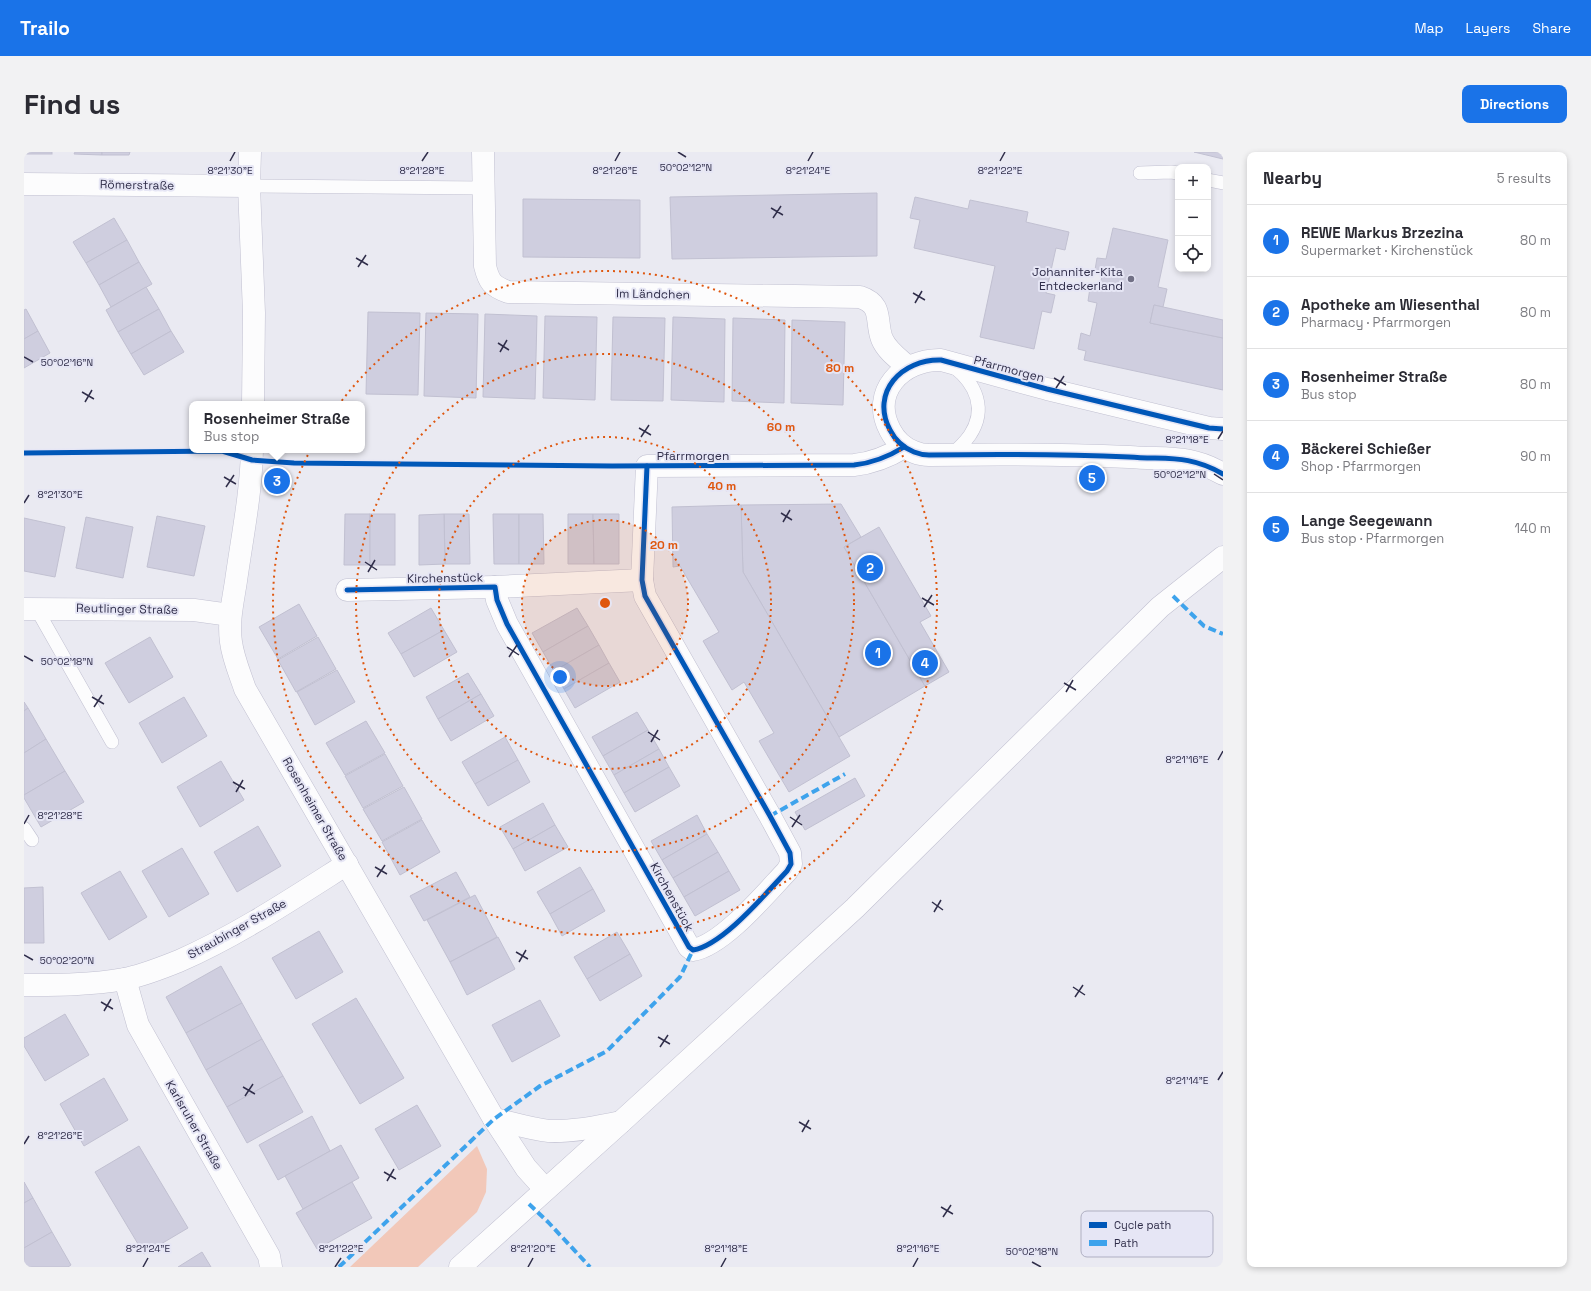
<!DOCTYPE html>
<html lang="en">
<head>
<meta charset="utf-8">
<style>
  body { margin:0; font-family:"Space Grotesk",sans-serif; background:#f2f2f3; color:#2b2b33 }
  .controls { position:absolute; right:12px; top:12px; display:grid; overflow:hidden; border-radius:8px; box-shadow:0 2px 6px #0003 }
  .controls button { width:36px; height:36px; display:grid; place-items:center; padding:0; border:0; border-bottom:1px solid #e1e1e2; background:#fff; color:#2b2b33; font:20px sans-serif }
  .you { position:absolute; left:536px; top:525px; width:14px; height:14px; margin:-10px; border:3px solid #fff; border-radius:50%; background:#1a73e8; box-shadow:0 0 0 6px #1a73e833 }
  .badge { display:grid; place-items:center; width:26px; height:26px; border-radius:50%; background:#1a73e8; color:#fff; font-size:13px; font-weight:700 }
  .pin { position:absolute; translate:-50% -50%; border:2px solid #fff; box-shadow:0 1px 4px #0006 }
  .popup { position:absolute; left:165px; top:249px; width:176px; height:52px; box-sizing:border-box; display:grid; place-content:center; border-radius:8px; background:#fff; filter:drop-shadow(0 1px 3px #0005); font-size:13px; white-space:nowrap; color:#7c7c81 }
  .popup b { font-size:15px; color:#2b2b33 }
  .popup::after { content:''; position:absolute; left:50%; top:100%; margin-left:-8px; border:8px solid transparent; border-top-color:#fff }
  .list { margin:0; padding:0; list-style:none }
  h2 { display:flex; justify-content:space-between; align-items:center; height:52px; margin:0; padding:0 16px; font-size:17px }
  h2 small { font-size:13px; font-weight:400; color:#7c7c81 }
  .list li { display:grid; grid-template-columns:26px 1fr auto; gap:12px; align-items:center; box-sizing:border-box; height:72px; padding:0 16px; border-top:1px solid #e1e1e2 }
  .list b { display:block; font-size:15px; white-space:nowrap }
  .list p { margin:0; font-size:13px; white-space:nowrap; color:#7c7c81 }
  .list em { font-size:13px; font-style:normal; color:#7c7c81 }
  .icon { flex:none; width:22px; height:22px; fill:none; stroke:currentColor; stroke-width:2; stroke-linecap:round; stroke-linejoin:round }
  .map { position:relative; flex:none; width:1199px; height:1115px; overflow:hidden; border-radius:8px }
  header { display:flex; align-items:center; gap:24px; box-sizing:border-box; height:56px; padding:0 20px; background:#1a73e8; color:#fff }
  header strong { font-size:19px }
  nav { display:flex; gap:22px; margin-inline-start:auto; font-size:14px }
  .intro { display:flex; align-items:center; justify-content:space-between; box-sizing:border-box; height:96px; padding:0 24px }
  h1 { margin:0; font-size:28px }
  .button { padding:10px 18px; border-radius:8px; background:#1a73e8; color:#fff; font-size:14px; font-weight:700 }
  main { display:flex; gap:24px; padding:0 24px }
  aside { flex:1; background:#fff; border-radius:8px; box-shadow:0 2px 6px #0003 }
  .map>svg:first-child { display:block }
  .green { fill:#f2c8b9 }
  .building { fill:#cfcedf; stroke:#c1c0d1 }
  .lines { fill:none; stroke-linecap:round; stroke-linejoin:round }
  .lane-casing { stroke:#c1c0d1; stroke-width:14 }
  .street-casing { stroke:#c1c0d1; stroke-width:23 }
  .secondary-casing { stroke:#c1c0d1; stroke-width:23 }
  .lane { stroke:#fcfcfd; stroke-width:13 }
  .street { stroke:#fcfcfd; stroke-width:22 }
  .secondary { stroke:#fcfcfd; stroke-width:22 }
  .quiet { stroke:#3ea3ec; stroke-width:4; stroke-dasharray:8 4; stroke-linecap:butt }
  .cycleway-casing { stroke:#e6e6f5; stroke-width:8 }
  .cycleway { stroke:#0057b8; stroke-width:5 }
  .ticks { fill:none; stroke:#302e4a; stroke-width:1.5 }
  .ring { fill:none; stroke:#df570f; stroke-width:2; stroke-dasharray:2 4 }
  .poi-dot { fill:#717085; stroke:#e6e6f5; stroke-width:1.5 }
  .labels { text-anchor:middle; dominant-baseline:central; stroke-width:4; stroke-linejoin:round; paint-order:stroke }
  .street-label { font-size:12px; fill:#302e4a; stroke:#e6e6f5 }
  .poi-label { font-size:12px; fill:#302e4a; stroke:#e6e6f5; text-anchor:end }
  .key { fill:#e6e6f5; stroke:#afafc2; stroke-width:1 }
  .key-label { font-size:11px; fill:#302e4a }
  .ticks-label { font-size:10px; text-anchor:middle; fill:#302e4a; stroke:#e6e6f5; stroke-width:4; stroke-linejoin:round; paint-order:stroke }
  .centre { fill:#df570f; stroke:#e6e6f5; stroke-width:2 }
  .ring-label { font-size:12px; text-anchor:middle; font-weight:bold; fill:#df570f; stroke:#e6e6f5; stroke-width:4; stroke-linejoin:round; paint-order:stroke }
</style>
</head>
<body>
<header>
<strong>Trailo</strong>
<nav><a>Map</a><a>Layers</a><a>Share</a></nav>
</header>
<div class="intro"><h1>Find us</h1><a class="button">Directions</a></div>
<main>
<div class="map">
<svg width="1199" height="1115" viewBox="0 0 1199 1115">
  <rect width="100%" height="100%" fill="#eaeaf2"/>
  <polygon class="green" points="453,994 463,1017 462,1040 453,1060 394,1115 326,1115"/>
  <g class="building">
    <rect x="3" y="0" width="25" height="2"/>
    <polygon points="51,0 78,0 78,3 50,2"/>
    <polygon points="78,0 106,0 105,3 78,3"/>
    <polygon points="1170,0 1199,0 1199,7"/>
    <polygon points="853,41 853,104 648,107 646,45"/>
    <polygon points="891,45 944,57 946,48 1004,60 1002,70 1045,80 1041,98 1032,96 1022,141 1031,143 1027,161 1018,159 1010,197 956,185 971,114 890,96 896,68 886,66"/>
    <polygon points="499,47 616,48 616,106 499,105"/>
    <polygon points="90,66 103,88 62,111 49,90"/>
    <polygon points="1089,76 1144,88 1134,135 1143,137 1139,155 1130,153 1126,171 1199,186 1199,238 1060,208 1062,199 1054,197 1057,181 1066,184 1073,151 1064,149 1066,136 1075,138 1079,120 1071,118 1073,106 1082,107"/>
    <polygon points="103,88 115,110 75,133 62,111"/>
    <polygon points="115,110 128,132 87,155 75,133"/>
    <polygon points="122,135 135,157 94,180 82,158"/>
    <polygon points="1130,153 1199,168 1199,186 1126,171"/>
    <polygon points="2,157 14,179 0,187 0,158"/>
    <polygon points="135,157 147,179 107,202 94,180"/>
    <polygon points="344,160 396,161 394,243 342,242"/>
    <polygon points="402,161 454,162 452,246 400,244"/>
    <polygon points="461,162 513,164 511,247 459,245"/>
    <polygon points="521,164 573,165 571,248 519,246"/>
    <polygon points="589,165 641,166 639,249 587,248"/>
    <polygon points="649,165 701,167 700,250 647,248"/>
    <polygon points="709,166 761,168 760,251 708,249"/>
    <polygon points="768,168 821,170 819,253 767,251"/>
    <polygon points="14,179 26,201 0,216 0,187"/>
    <polygon points="147,179 160,200 120,223 107,202"/>
    <polygon points="817,352 837,385 820,395 901,534 815,585 719,420 717,353"/>
    <polygon points="717,353 719,420 826,604 765,640 735,589 750,581 720,530 708,538 679,489 695,480 656,414 649,415 648,355"/>
    <polygon points="321,362 346,362 346,413 320,413"/>
    <rect x="346" y="362" width="25" height="51"/>
    <polygon points="420,362 445,362 446,412 421,412"/>
    <polygon points="420,362 421,412 395,413 395,363"/>
    <polygon points="469,362 495,362 495,412 470,412"/>
    <polygon points="495,362 519,362 520,412 495,412"/>
    <polygon points="544,362 569,362 570,412 544,412"/>
    <polygon points="569,362 595,362 595,412 570,412"/>
    <polygon points="133,364 181,374 170,424 123,415"/>
    <polygon points="62,365 109,375 99,426 52,416"/>
    <polygon points="0,366 41,375 31,425 0,419"/>
    <polygon points="855,375 907,464 896,470 925,520 901,534 820,395"/>
    <polygon points="275,452 293,484 254,507 235,475"/>
    <polygon points="407,456 420,478 377,502 364,481"/>
    <polygon points="553,456 564,474 519,500 508,481"/>
    <polygon points="564,474 575,493 530,519 519,500"/>
    <polygon points="420,478 433,500 390,525 377,502"/>
    <polygon points="126,485 149,525 105,551 81,511"/>
    <polygon points="294,485 312,517 272,540 254,508"/>
    <polygon points="575,493 585,511 540,537 530,519"/>
    <polygon points="585,511 596,530 551,556 540,537"/>
    <polygon points="313,518 331,550 291,573 273,540"/>
    <polygon points="444,521 457,542 414,567 402,545"/>
    <polygon points="457,542 470,564 427,589 414,567"/>
    <polygon points="160,545 183,584 138,611 115,571"/>
    <polygon points="0,550 4,556 0,559"/>
    <polygon points="4,556 22,587 0,601 0,559"/>
    <polygon points="613,560 624,578 579,604 568,585"/>
    <polygon points="342,569 361,601 321,623 302,591"/>
    <polygon points="624,578 635,597 590,623 579,604"/>
    <polygon points="481,585 494,608 451,632 438,610"/>
    <polygon points="22,587 41,619 0,643 0,601"/>
    <polygon points="635,597 645,615 600,641 590,623"/>
    <polygon points="361,602 379,634 339,656 321,624"/>
    <polygon points="494,608 506,630 464,654 451,632"/>
    <polygon points="197,609 220,648 176,675 153,635"/>
    <polygon points="645,615 656,634 611,660 600,641"/>
    <polygon points="41,619 60,650 17,675 0,646 0,643"/>
    <polygon points="831,626 841,644 781,678 771,660"/>
    <polygon points="380,635 398,667 358,689 339,657"/>
    <polygon points="519,651 531,673 489,697 476,675"/>
    <polygon points="673,663 683,682 638,708 627,689"/>
    <polygon points="398,668 416,700 376,723 358,690"/>
    <polygon points="531,673 544,695 501,719 489,697"/>
    <polygon points="234,674 257,714 213,740 190,700"/>
    <polygon points="683,682 694,700 649,726 638,708"/>
    <polygon points="158,696 185,742 145,765 118,719"/>
    <polygon points="694,700 705,719 660,745 649,726"/>
    <polygon points="556,715 569,737 526,762 513,740"/>
    <polygon points="96,719 123,765 85,788 57,741"/>
    <polygon points="705,719 716,738 671,764 660,745"/>
    <polygon points="432,720 446,745 400,769 386,744"/>
    <polygon points="19,735 20,791 0,791 0,736"/>
    <polygon points="569,737 581,759 538,784 526,762"/>
    <polygon points="451,743 473,785 426,810 403,768"/>
    <polygon points="295,779 319,820 272,847 248,806"/>
    <polygon points="593,780 606,802 563,827 550,805"/>
    <polygon points="474,785 491,817 443,843 426,810"/>
    <polygon points="606,802 618,824 576,849 563,827"/>
    <polygon points="197,814 218,851 162,881 142,845"/>
    <polygon points="332,846 380,926 336,952 288,872"/>
    <polygon points="516,848 536,884 488,910 468,873"/>
    <polygon points="218,851 238,887 182,918 162,881"/>
    <polygon points="41,862 65,903 21,929 0,894 0,886"/>
    <polygon points="238,887 259,924 203,955 182,918"/>
    <polygon points="259,924 279,960 223,991 203,955"/>
    <polygon points="80,926 104,968 60,994 36,952"/>
    <polygon points="393,953 417,994 375,1018 351,977"/>
    <polygon points="288,964 306,999 254,1028 235,993"/>
    <polygon points="317,993 335,1026 279,1057 261,1024"/>
    <polygon points="115,994 164,1076 120,1102 71,1020"/>
    <polygon points="0,1030 9,1046 0,1051"/>
    <polygon points="328,1030 348,1066 293,1097 272,1061"/>
    <polygon points="9,1046 28,1080 0,1096 0,1051"/>
    <polygon points="28,1080 47,1113 44,1115 0,1115 0,1096"/>
    <polygon points="178,1100 187,1115 154,1115"/>
  </g>
  <g class="lines">
    <g class="lane-casing">
      <g id="lane">
        <polyline points="1116,21 1147,20 1154,21"/>
        <polyline points="1184,28 1199,31"/>
        <polyline points="225,34 460,36"/>
        <path d="M 927,303 C 934,297 941,290 946,283 C 963,257 952,232 930,215"/>
        <polyline points="12,456 88,590"/>
        <polyline points="0,676 8,688"/>
      </g>
    </g>
    <g class="street-casing">
      <g id="street">
        <polyline points="226,0 225,34 230,161 229,252"/>
        <path d="M 459,0 L 461,114 C 465,130 468,134 484,140 L 836,145 C 860,153 851,169 858,187 C 863,199 875,207 884,215"/>
        <polyline points="0,32 225,34"/>
        <path d="M 1199,277 L 1185,276 L 1023,237 L 917,208 C 878,207 846,240 866,278 C 871,288 880,296 890,300 C 895,302 900,303 905,303 C 972,302 1039,302 1105,305 C 1143,308 1164,302 1199,322"/>
        <path d="M 228,298 C 227,342 218,386 212,429 C 209,449 204,469 207,490 C 209,506 216,522 221,537 L 470,967 L 502,1016 L 521,1037"/>
        <polyline points="471,435 618,428"/>
        <path d="M 323,438 L 471,435 L 473,448 L 483,472 L 665,795 L 669,798 C 699,793 742,741 763,719 L 767,712 L 766,701 L 746,664 L 621,444 L 618,428 L 623,314 L 830,313 C 849,311 864,305 880,295"/>
        <polyline points="0,457 170,458 206,463"/>
        <polyline points="101,827 114,873 245,1104 247,1115"/>
        <path d="M 0,833 C 33,833 67,833 100,827 C 118,824 137,816 155,809 C 214,783 268,747 323,712"/>
        <path d="M 470,967 C 488,971 507,977 525,979 C 549,980 574,975 597,970"/>
      </g>
    </g>
    <g class="secondary-casing">
      <polyline id="secondary" points="436,1115 597,970 831,756 1136,455 1199,405"/>
    </g>
    <use href="#lane" class="lane"/>
    <use href="#street" class="street"/>
    <use href="#secondary" class="secondary"/>
    <g class="quiet">
      <polyline points="1149,444 1180,474 1199,482"/>
      <polyline points="746,664 821,622"/>
      <polyline points="505,1052 524,1070 566,1115"/>
      <polyline points="315,1115 470,967 516,934 583,899 656,825 669,798"/>
    </g>
    <g class="cycleway-casing">
      <g id="cycleway">
        <path d="M 1199,277 L 1185,276 L 1023,237 L 917,208 C 878,207 846,240 866,278 C 871,288 880,296 890,300 C 895,302 900,303 905,303 C 972,302 1039,302 1105,305 C 1143,308 1164,302 1199,322"/>
        <path d="M 0,301 L 198,299 L 228,308 L 270,311 L 588,314 L 830,313 C 849,311 864,305 880,295"/>
        <path d="M 323,438 L 471,435 L 473,448 L 483,472 L 665,795 L 669,798 C 699,793 742,741 763,719 L 767,712 L 766,701 L 746,664 L 621,444 L 618,428 L 623,314"/>
      </g>
    </g>
    <use href="#cycleway" class="cycleway"/>
  </g>
  <path class="ticks" d="M 654,0 L 662,5M 206,9 L 211,0M 398,9 L 404,0M 591,9 L 596,0M 784,9 L 789,0M 976,9 L 981,0M 747,56 L 759,63M 749,66 L 757,54M 332,106 L 344,113M 334,115 L 342,103M 889,141 L 901,148M 891,151 L 898,139M 474,191 L 485,198M 476,200 L 483,188M 0,205 L 9,210M 1030,226 L 1042,233M 1032,236 L 1040,224M 58,240 L 70,247M 61,250 L 68,238M 615,276 L 627,283M 617,285 L 625,273M 1194,287 L 1199,279M 1190,322 L 1199,328M 200,325 L 212,332M 202,335 L 210,323M 0,351 L 5,343M 757,361 L 768,368M 759,370 L 766,358M 341,410 L 353,418M 344,420 L 351,408M 898,446 L 910,453M 900,455 L 908,443M 483,495 L 495,503M 0,504 L 9,509M 485,505 L 493,493M 1040,531 L 1052,538M 1042,540 L 1049,528M 68,545 L 80,552M 70,555 L 78,543M 624,580 L 636,588M 627,590 L 634,578M 1194,608 L 1199,599M 209,630 L 221,637M 212,640 L 219,628M 766,665 L 778,673M 0,672 L 5,663M 768,675 L 776,663M 351,715 L 363,722M 353,725 L 361,713M 908,750 L 919,758M 910,760 L 917,748M 492,800 L 504,807M 0,803 L 9,808M 495,810 L 502,798M 1049,835 L 1061,843M 1051,845 L 1059,833M 77,850 L 89,857M 80,859 L 87,847M 634,885 L 646,892M 636,895 L 644,883M 1194,928 L 1199,920M 219,935 L 231,942M 221,944 L 229,932M 775,970 L 787,977M 778,980 L 785,968M 0,992 L 5,984M 360,1020 L 372,1027M 363,1029 L 370,1017M 917,1055 L 929,1062M 919,1065 L 927,1053M 1008,1110 L 1017,1115M 119,1115 L 124,1106M 311,1115 L 317,1106M 504,1115 L 509,1106M 697,1115 L 702,1106M 889,1115 L 894,1106"/>
  <circle cx="581" cy="451" r="83" fill="#df570f" fill-opacity=".12"/>
  <g class="ring">
    <circle cx="581" cy="451" r="83"/>
    <circle cx="581" cy="451" r="166"/>
    <circle cx="581" cy="451" r="249"/>
    <circle cx="581" cy="451" r="332"/>
  </g>
  <circle class="poi-dot" cx="1107" cy="127" r="4"/>
  <g class="labels">
    <g class="street-label">
      <text transform="translate(113 33) rotate(1)">Römerstraße</text>
      <text transform="translate(629 142) rotate(1)">Im Ländchen</text>
      <text transform="translate(985 217) rotate(15)">Pfarrmorgen</text>
      <text x="669" y="304">Pfarrmorgen</text>
      <text transform="translate(421 426) rotate(-1)">Kirchenstück</text>
      <text transform="translate(103 457) rotate(1)">Reutlinger Straße</text>
      <text transform="translate(291 657) rotate(60)">Rosenheimer Straße</text>
      <text transform="translate(648 745) rotate(61)">Kirchenstück</text>
      <text transform="translate(213 777) rotate(-29)">Straubinger Straße</text>
      <text transform="translate(170 973) rotate(60)">Karlsruher Straße</text>
    </g>
    <g class="poi-label">
      <text x="1099" y="120">Johanniter-Kita<tspan x="1099" dy="14">Entdeckerland</tspan></text>
    </g>
  </g>
  <rect x="1057" y="1059" width="132" height="46" rx="6" class="key"/>
  <rect x="1065" y="1070" width="18" height="6" fill="#0057b8"/>
  <rect x="1065" y="1088" width="18" height="6" fill="#3ea3ec"/>
  <g class="key-label">
    <text x="1090" y="1077">Cycle path</text>
    <text x="1090" y="1095">Path</text>
  </g>
  <g class="ticks-label">
    <text x="662" y="19">50°02'12"N</text>
    <text x="784" y="22">8°21'24"E</text>
    <text x="976" y="22">8°21'22"E</text>
    <text x="206" y="22">8°21'30"E</text>
    <text x="398" y="22">8°21'28"E</text>
    <text x="591" y="22">8°21'26"E</text>
    <text x="43" y="214">50°02'16"N</text>
    <text x="1163" y="291">8°21'18"E</text>
    <text x="1156" y="326">50°02'12"N</text>
    <text x="36" y="346">8°21'30"E</text>
    <text x="43" y="513">50°02'18"N</text>
    <text x="1163" y="611">8°21'16"E</text>
    <text x="36" y="667">8°21'28"E</text>
    <text x="43" y="812">50°02'20"N</text>
    <text x="1163" y="932">8°21'14"E</text>
    <text x="36" y="987">8°21'26"E</text>
    <text x="124" y="1100">8°21'24"E</text>
    <text x="317" y="1100">8°21'22"E</text>
    <text x="509" y="1100">8°21'20"E</text>
    <text x="702" y="1100">8°21'18"E</text>
    <text x="894" y="1100">8°21'16"E</text>
    <text x="1008" y="1103">50°02'18"N</text>
  </g>
  <circle cx="581" cy="451" r="6" class="centre"/>
  <g class="ring-label">
    <text x="816" y="220">80 m</text>
    <text x="757" y="279">60 m</text>
    <text x="698" y="338">40 m</text>
    <text x="640" y="397">20 m</text>
  </g>
</svg>
<div class="controls">
<button>+</button>
<button>−</button>
<button><svg class="icon" aria-label="locate" viewBox="0 0 24 24"><circle cx="12" cy="12" r="6"/><path d="M12 2v4M12 18v4M2 12h4M18 12h4"/></svg></button>
</div>
<div class="you"></div>
<div class="pin badge" style="left:854px;top:501px">1</div>
<div class="pin badge" style="left:846px;top:416px">2</div>
<div class="pin badge" style="left:253px;top:329px">3</div>
<div class="popup"><b>Rosenheimer Straße</b>Bus stop</div>
<div class="pin badge" style="left:901px;top:511px">4</div>
<div class="pin badge" style="left:1068px;top:326px">5</div>
</div>
<aside>
<h2>Nearby<small>5 results</small></h2>
<ul class="list">
<li><span class="badge">1</span><div><b>REWE Markus Brzezina</b><p>Supermarket · Kirchenstück</p></div><em>80 m</em></li>
<li><span class="badge">2</span><div><b>Apotheke am Wiesenthal</b><p>Pharmacy · Pfarrmorgen</p></div><em>80 m</em></li>
<li><span class="badge">3</span><div><b>Rosenheimer Straße</b><p>Bus stop</p></div><em>80 m</em></li>
<li><span class="badge">4</span><div><b>Bäckerei Schießer</b><p>Shop · Pfarrmorgen</p></div><em>90 m</em></li>
<li><span class="badge">5</span><div><b>Lange Seegewann</b><p>Bus stop · Pfarrmorgen</p></div><em>140 m</em></li>
</ul>
</aside>
</main>
</body>
</html>
